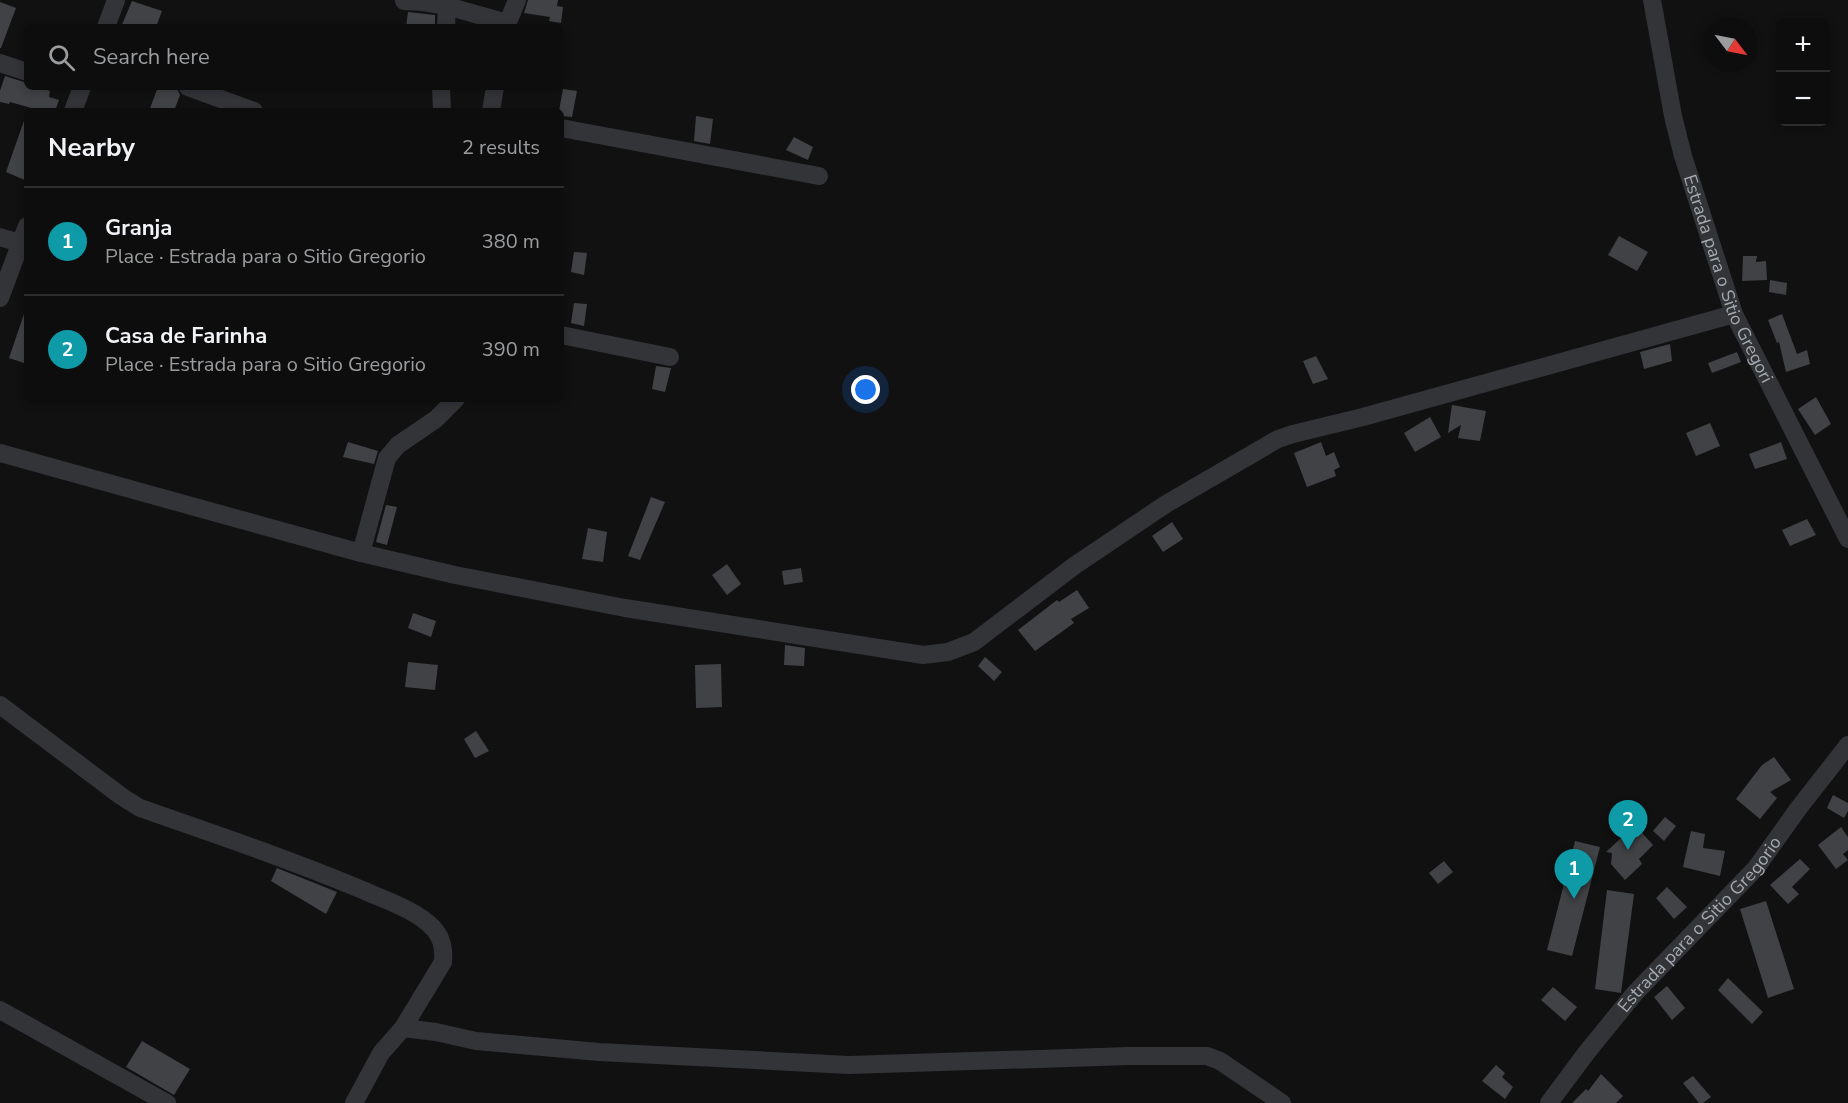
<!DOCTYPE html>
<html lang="en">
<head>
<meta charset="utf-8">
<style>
  body { margin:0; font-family:"Nunito Sans",sans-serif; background:#1b1b1c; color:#f1f3f6 }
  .controls { position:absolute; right:18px; top:18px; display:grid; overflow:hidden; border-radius:9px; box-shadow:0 3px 9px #0003 }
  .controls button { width:54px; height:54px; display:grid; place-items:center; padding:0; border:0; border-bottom:2px solid #2d2d2e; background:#0d0d0e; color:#f1f3f6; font:30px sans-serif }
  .compass { position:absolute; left:1704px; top:18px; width:54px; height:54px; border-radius:50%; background:#0d0d0e; box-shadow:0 3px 9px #0003; rotate:122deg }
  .you { position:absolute; left:866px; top:390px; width:21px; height:21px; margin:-15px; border:4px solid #fff; border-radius:50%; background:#1a73e8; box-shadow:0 0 0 9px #1a73e833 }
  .badge { display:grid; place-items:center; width:39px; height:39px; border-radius:50%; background:#e08e3c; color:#fff; font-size:20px; font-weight:700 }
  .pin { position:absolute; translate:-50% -50px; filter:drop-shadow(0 2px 3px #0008) }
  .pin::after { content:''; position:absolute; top:32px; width:21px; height:18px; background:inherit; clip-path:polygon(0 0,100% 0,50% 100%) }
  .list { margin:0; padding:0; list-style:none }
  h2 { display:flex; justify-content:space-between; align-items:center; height:78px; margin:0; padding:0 24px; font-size:26px }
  h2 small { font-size:20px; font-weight:400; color:#9a9c9e }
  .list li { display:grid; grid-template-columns:39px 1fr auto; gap:18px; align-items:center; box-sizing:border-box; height:108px; padding:0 24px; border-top:2px solid #2d2d2e }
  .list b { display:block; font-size:22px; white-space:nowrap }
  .list p { margin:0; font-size:20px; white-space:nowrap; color:#9a9c9e }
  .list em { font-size:20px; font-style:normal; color:#9a9c9e }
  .icon { flex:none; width:33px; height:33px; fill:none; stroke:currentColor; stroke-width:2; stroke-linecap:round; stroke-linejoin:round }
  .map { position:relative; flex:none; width:1848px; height:1103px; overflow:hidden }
  .search { position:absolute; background:#0d0d0e; box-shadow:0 3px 9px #0003; left:24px; top:24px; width:540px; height:66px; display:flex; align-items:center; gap:15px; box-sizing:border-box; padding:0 21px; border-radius:9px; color:#9a9c9e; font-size:22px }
  .panel { position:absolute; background:#0d0d0e; box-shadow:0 3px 9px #0003; left:24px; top:108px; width:540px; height:294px; border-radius:9px }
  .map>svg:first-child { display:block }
  .building { fill:#404245 }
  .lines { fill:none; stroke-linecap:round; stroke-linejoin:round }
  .street { stroke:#333437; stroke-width:18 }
  .labels { text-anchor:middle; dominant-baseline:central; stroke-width:4.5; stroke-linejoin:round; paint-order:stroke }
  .street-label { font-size:18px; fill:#a4aab2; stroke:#0c0c0d }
</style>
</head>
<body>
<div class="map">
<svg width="1848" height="1103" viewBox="0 0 1848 1103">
  <rect width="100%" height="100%" fill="#111112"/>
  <g class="building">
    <polygon points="528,0 558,0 557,6 563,7 561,23 549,21 550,17 524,13"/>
    <polygon points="132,1 162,11 156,27 121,27"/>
    <polygon points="0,2 16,8 1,48 0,48"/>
    <polygon points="408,12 435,15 435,27 406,27"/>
    <polygon points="5,76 27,83 27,87 37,87 50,91 49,97 59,100 55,111 42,111 10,102 9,104 0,102 0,91"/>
    <polygon points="158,87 171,87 177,89 180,95 174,111 149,111"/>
    <polygon points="563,89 577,91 572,117 561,116 561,111 559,111"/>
    <polygon points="696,116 713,119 710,144 694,141"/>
    <polygon points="25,118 27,118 27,181 6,172"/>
    <polygon points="794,137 813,147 808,160 786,150"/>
    <polygon points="1619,236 1648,252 1637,271 1608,255"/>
    <polygon points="574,252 587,253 584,275 571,272"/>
    <polygon points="1743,256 1757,256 1756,262 1766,261 1767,280 1742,281"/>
    <polygon points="1770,280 1787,283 1786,295 1769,292"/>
    <polygon points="574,303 587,304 584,326 571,323"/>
    <polygon points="24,314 27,314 27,364 9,358"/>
    <polygon points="1782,314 1797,354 1807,350 1810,364 1786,372 1779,342 1777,343 1768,320"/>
    <polygon points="1670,344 1672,361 1644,369 1640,352"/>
    <polygon points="1737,352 1741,362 1712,373 1708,363"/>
    <polygon points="1316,356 1328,379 1313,384 1303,361"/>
    <polygon points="656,366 671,368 665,392 652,389"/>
    <polygon points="1816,397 1831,424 1815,435 1798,409"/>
    <polygon points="1452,405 1486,411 1480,441 1458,438 1461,425 1448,433"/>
    <polygon points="1430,417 1441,437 1415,452 1404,433"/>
    <polygon points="1710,423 1720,446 1696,456 1686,433"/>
    <polygon points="348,442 378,451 374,464 343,457"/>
    <polygon points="1321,442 1326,456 1334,452 1340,467 1334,470 1336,476 1307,487 1294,453"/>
    <polygon points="1781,442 1787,459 1755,469 1749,454"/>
    <polygon points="651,497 665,502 640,560 628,556"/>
    <polygon points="386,505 397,507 387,545 376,542"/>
    <polygon points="1807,519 1816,535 1790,546 1782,530"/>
    <polygon points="1172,522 1183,539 1163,552 1152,536"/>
    <polygon points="588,528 607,532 603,562 582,559"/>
    <polygon points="727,564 741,584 727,595 712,575"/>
    <polygon points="801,568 803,582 784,585 782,571"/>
    <polygon points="1077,590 1089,608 1071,619 1074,623 1035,651 1018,630 1057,600 1059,602"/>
    <polygon points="413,613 436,621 431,637 408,628"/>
    <polygon points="785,645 805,648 804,666 784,665"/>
    <polygon points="985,657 1002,672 994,681 978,666"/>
    <polygon points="408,662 438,665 435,690 405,687"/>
    <polygon points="721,664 722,707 696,708 695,665"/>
    <polygon points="476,731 489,751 475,758 464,739"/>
    <polygon points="1774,757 1791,780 1770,792 1777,798 1760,819 1736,799 1762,765"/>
    <polygon points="1833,795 1848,803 1848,811 1844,818 1827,808"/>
    <polygon points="1665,817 1676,826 1664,841 1653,831"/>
    <polygon points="1635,825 1653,845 1639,859 1642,864 1625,880 1611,864 1612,853 1606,852"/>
    <polygon points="1841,827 1848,837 1848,850 1843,854 1848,860 1836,869 1818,845"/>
    <polygon points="1691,831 1705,834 1703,848 1725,851 1720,876 1683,867"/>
    <polygon points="1575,841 1600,847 1572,956 1547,950"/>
    <polygon points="1800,859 1810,869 1792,887 1799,894 1788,904 1770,885"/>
    <polygon points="1444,861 1453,872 1438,884 1429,873"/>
    <polygon points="277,868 337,892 326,914 271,881"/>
    <polygon points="1667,887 1687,907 1674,919 1656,898"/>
    <polygon points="1607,890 1634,894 1621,993 1595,989"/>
    <polygon points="1766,901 1794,989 1768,998 1740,909"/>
    <polygon points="1728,978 1763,1012 1752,1024 1718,990"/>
    <polygon points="1667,986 1685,1008 1672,1020 1654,997"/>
    <polygon points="1553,987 1577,1007 1565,1021 1541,1000"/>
    <polygon points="142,1041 190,1069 174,1095 126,1067"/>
    <polygon points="1496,1065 1505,1073 1502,1077 1513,1087 1505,1099 1482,1081"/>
    <polygon points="1601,1074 1623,1096 1616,1103 1572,1103 1586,1089 1588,1091"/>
    <polygon points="1693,1076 1711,1097 1703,1103 1699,1103 1683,1083"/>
  </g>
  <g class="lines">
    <g class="street">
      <polyline points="423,0 423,2 447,6 507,23"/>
      <path id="s1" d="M 1652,0 L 1673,116 L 1683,156 L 1734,314 L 1848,539"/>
      <polyline points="404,1 423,2"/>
      <polyline points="106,27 116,0"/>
      <polyline points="446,27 447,6"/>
      <polyline points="506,27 517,0"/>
      <polyline points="0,63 27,72"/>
      <polyline points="188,87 254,111"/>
      <polyline points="441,87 442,111"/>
      <polyline points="73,111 82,87"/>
      <polyline points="491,111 495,87"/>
      <polyline points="561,128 819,176"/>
      <polyline points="0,237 20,243"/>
      <polyline points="0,298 27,226"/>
      <polyline points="561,335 670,357"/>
      <polyline points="0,453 361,553 455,575 625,608 923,655 948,652 974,642 1074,566 1166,504 1278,439 1293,434 1363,417 1734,314"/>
      <polyline points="361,553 387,458 398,445 436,419 456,399"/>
      <path d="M 0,705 L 121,796 L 140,808 C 215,834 291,860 365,891 C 387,901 416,910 433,928 C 443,938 444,950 443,962 L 403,1028 L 381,1053 L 354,1103"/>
      <polyline points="0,1010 167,1103"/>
      <polyline points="403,1028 436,1032 476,1041 599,1052 849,1065 1129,1056 1207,1056 1220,1061 1282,1103"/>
      <path id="s2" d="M 1549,1103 L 1587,1052 L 1635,993 L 1756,868 L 1798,809 L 1848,745"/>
    </g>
  </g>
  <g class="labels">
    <g class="street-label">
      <text stroke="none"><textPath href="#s1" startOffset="290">Estrada para o Sitio Gregori</textPath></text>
      <text stroke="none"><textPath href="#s2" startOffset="234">Estrada para o Sitio Gregorio</textPath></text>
    </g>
  </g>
</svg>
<div class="controls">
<button>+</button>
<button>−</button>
</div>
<svg class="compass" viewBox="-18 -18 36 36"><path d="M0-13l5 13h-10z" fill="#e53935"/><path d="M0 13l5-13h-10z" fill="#9a9c9e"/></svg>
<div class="you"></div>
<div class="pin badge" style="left:1574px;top:899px;background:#0f9aa8">1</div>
<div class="pin badge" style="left:1628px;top:850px;background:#0f9aa8">2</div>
<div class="search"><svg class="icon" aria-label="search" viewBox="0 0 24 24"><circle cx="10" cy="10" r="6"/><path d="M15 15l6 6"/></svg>Search here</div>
<section class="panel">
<h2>Nearby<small>2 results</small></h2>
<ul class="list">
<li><span class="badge" style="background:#0f9aa8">1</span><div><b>Granja</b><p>Place · Estrada para o Sitio Gregorio</p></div><em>380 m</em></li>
<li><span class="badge" style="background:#0f9aa8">2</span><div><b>Casa de Farinha</b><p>Place · Estrada para o Sitio Gregorio</p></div><em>390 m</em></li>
</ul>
</section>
</div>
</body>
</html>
